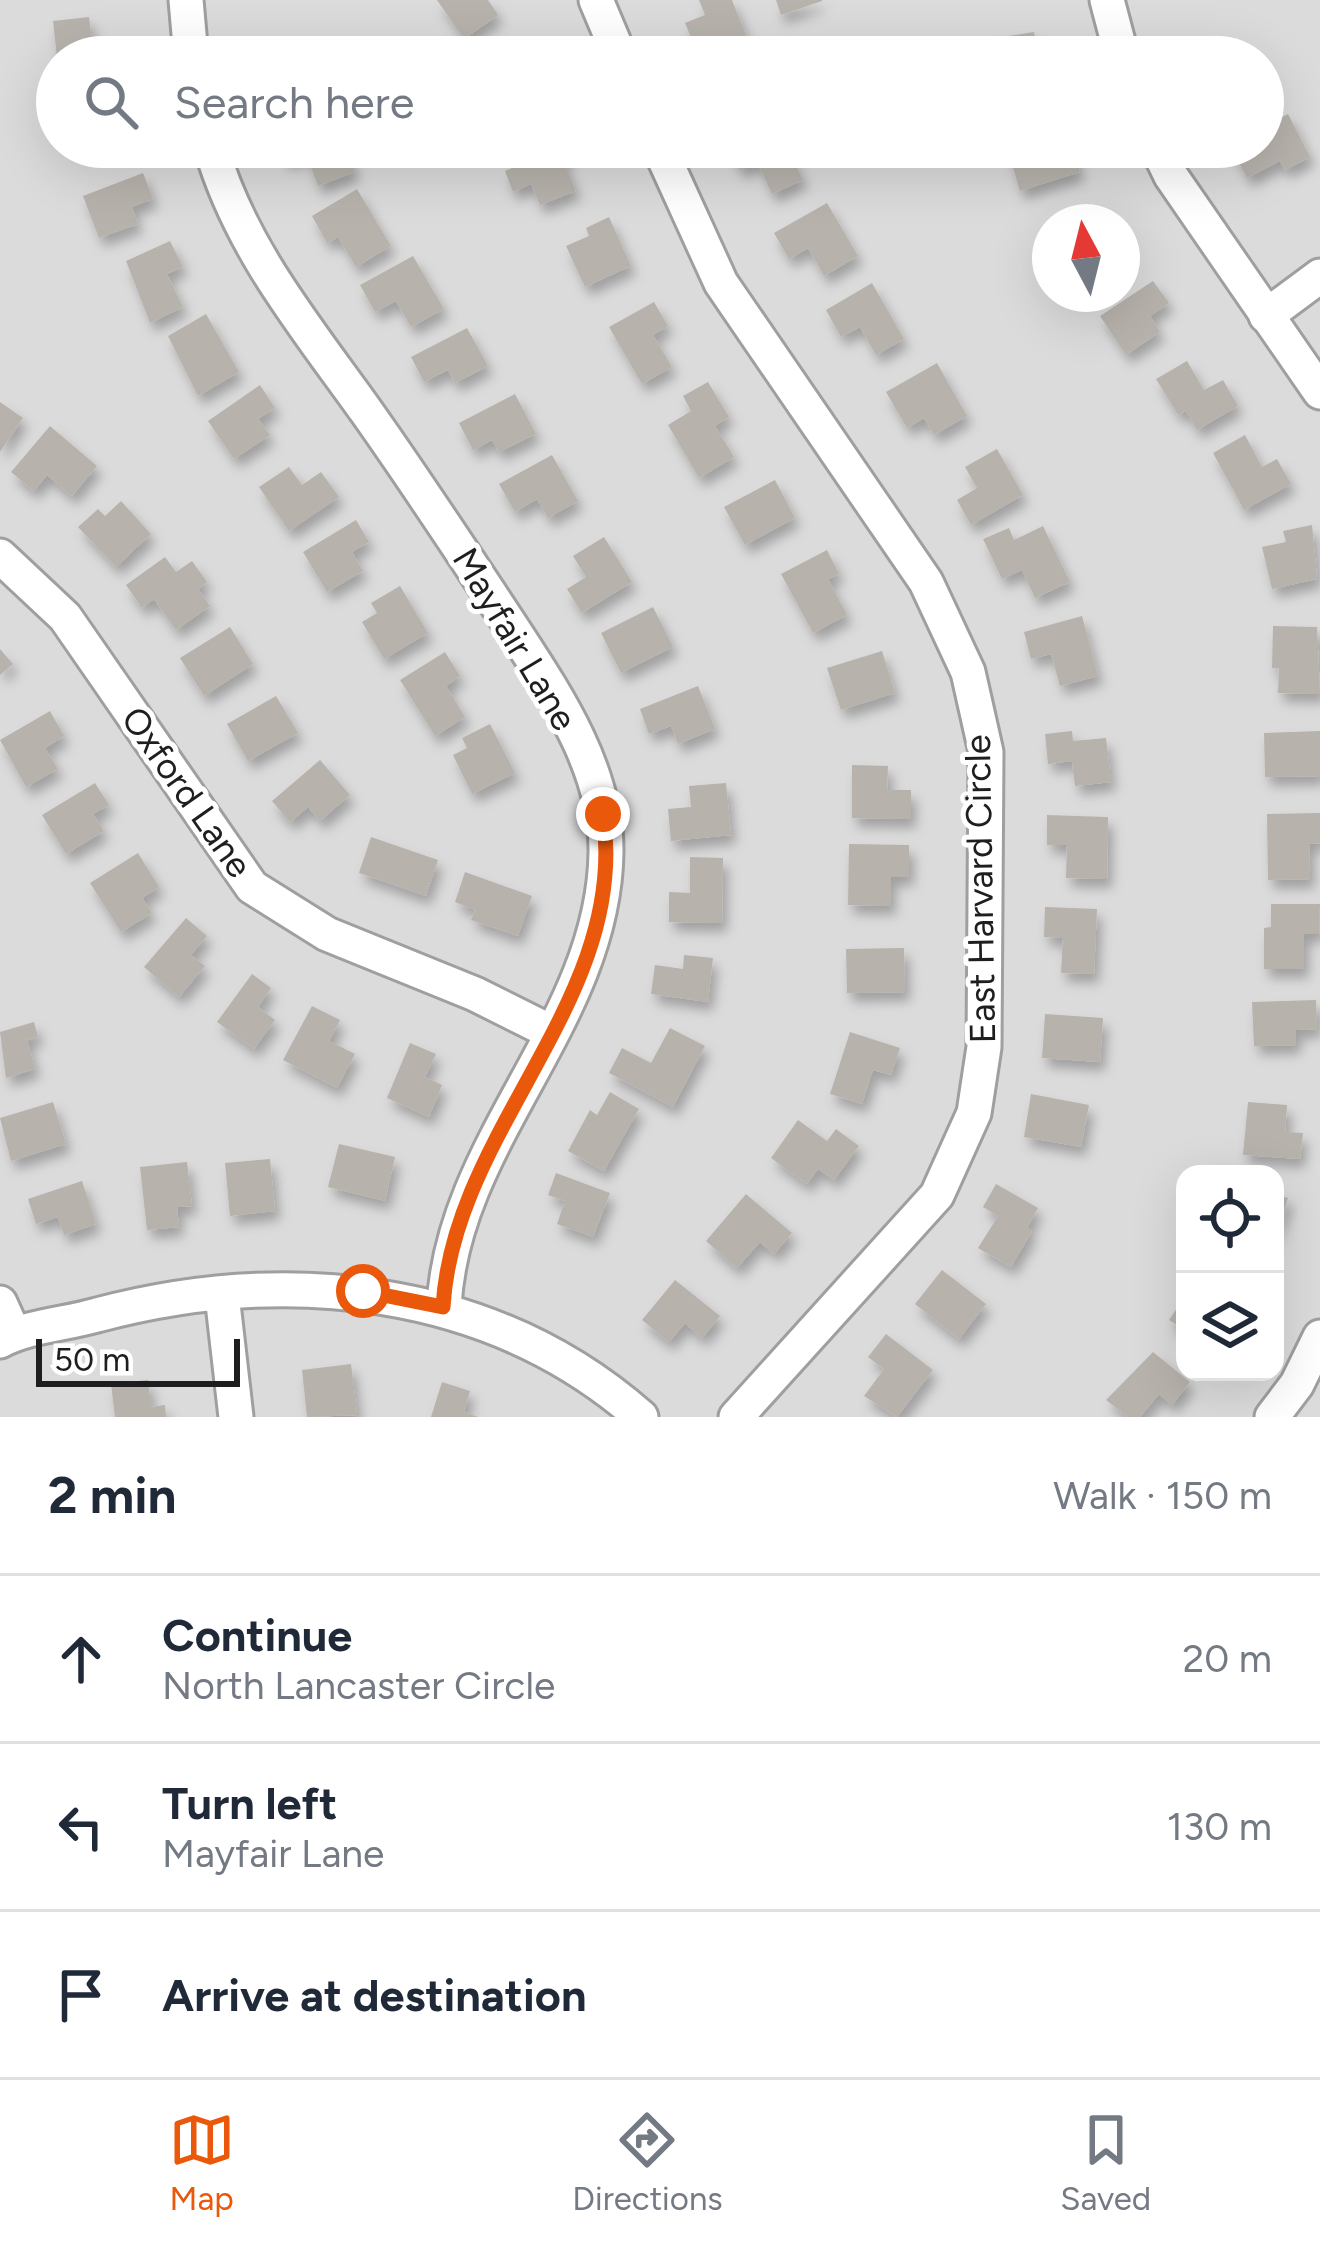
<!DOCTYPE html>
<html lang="en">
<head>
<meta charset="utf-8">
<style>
  body { margin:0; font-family:Figtree,sans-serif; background:#f6f6f7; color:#1f2937 }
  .controls { position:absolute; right:36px; bottom:36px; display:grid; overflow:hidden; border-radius:24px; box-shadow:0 12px 48px #0002 }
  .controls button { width:108px; height:108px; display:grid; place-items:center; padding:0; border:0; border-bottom:3px solid #e0e1e3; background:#fff; color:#1f2937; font:60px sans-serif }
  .compass { position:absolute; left:1032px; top:204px; width:108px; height:108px; border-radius:50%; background:#fff; box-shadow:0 12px 48px #0002; rotate:353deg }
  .scale { position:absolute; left:36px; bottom:30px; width:204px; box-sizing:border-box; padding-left:12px; border:6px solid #1e1e1e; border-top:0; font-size:33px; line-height:42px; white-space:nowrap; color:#1e1e1e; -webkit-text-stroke:9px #fff; paint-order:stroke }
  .stop { position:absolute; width:36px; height:36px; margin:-27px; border:9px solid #ea580c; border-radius:50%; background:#fff }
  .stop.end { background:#ea580c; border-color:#fff; box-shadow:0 3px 12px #0008 }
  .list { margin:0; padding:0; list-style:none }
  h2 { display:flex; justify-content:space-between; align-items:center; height:156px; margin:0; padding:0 48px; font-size:51px }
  h2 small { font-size:39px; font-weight:400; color:#747a83 }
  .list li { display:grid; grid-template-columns:78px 1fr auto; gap:36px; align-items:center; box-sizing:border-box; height:168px; padding:0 48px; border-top:3px solid #e0e1e3 }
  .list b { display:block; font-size:45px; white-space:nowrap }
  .list p { margin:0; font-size:39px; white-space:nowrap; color:#747a83 }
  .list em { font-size:39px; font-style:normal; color:#747a83 }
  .icon { flex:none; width:66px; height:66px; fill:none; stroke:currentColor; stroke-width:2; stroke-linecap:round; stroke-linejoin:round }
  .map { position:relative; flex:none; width:1320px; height:1417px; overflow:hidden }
  .search { position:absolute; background:#fff; box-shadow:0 12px 48px #0002; left:36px; right:36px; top:36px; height:132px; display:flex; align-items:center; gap:30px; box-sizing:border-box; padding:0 42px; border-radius:66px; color:#747a83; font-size:45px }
  .sheet { height:660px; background:#fff }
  nav { display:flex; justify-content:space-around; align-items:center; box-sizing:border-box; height:168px; border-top:3px solid #e0e1e3; background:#fff; font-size:33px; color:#747a83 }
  nav a { display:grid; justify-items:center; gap:6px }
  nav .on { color:#ea580c }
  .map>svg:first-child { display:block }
  .residential { fill:#dcdbdb; fill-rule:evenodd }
  .building { fill:#b7b2ac; filter:url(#shadow) }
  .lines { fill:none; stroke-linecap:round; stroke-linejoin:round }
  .street-casing { stroke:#9f9f9f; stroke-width:39 }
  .street { stroke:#fff; stroke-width:33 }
  .route { stroke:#ea580c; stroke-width:15 }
  .labels { text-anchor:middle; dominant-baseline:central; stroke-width:10; stroke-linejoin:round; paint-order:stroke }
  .street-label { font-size:36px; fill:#1e1e1e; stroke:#fff }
</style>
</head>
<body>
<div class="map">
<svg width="1320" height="1417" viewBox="0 0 1320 1417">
  <defs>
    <filter id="shadow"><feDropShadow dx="5" dy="9" stdDeviation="6" flood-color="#0004"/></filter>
  </defs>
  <rect width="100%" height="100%" fill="#eeece6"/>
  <path class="residential" d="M 0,0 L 1320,0 L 1320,1417 L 0,1417 ZM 57,57 L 1263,57 L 1263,147 L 57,147 ZM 1050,222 L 1122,222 L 1122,294 L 1050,294 ZM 1185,1174 L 1275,1174 L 1275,1372 L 1185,1372 Z"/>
  <g class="building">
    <polygon points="437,0 488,0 498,15 464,39"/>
    <polygon points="699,0 732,0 746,35 698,54 685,23 705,15"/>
    <polygon points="776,0 822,0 822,1 781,15"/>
    <polygon points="89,17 92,41 116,39 118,57 57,57 53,21"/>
    <polygon points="1034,32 1038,57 980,57 977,41"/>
    <polygon points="528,38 537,57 486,57"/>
    <polygon points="315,45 318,57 258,57 258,55"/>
    <polygon points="1288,114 1310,157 1285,170 1280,161 1247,178 1231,147 1263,147 1263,127"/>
    <polygon points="281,147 346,147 355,172 318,186 306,154 286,161"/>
    <polygon points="578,147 562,158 576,191 540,205 531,184 513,192 505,171 519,165 512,149"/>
    <polygon points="729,147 787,147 803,180 772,194 757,162 740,170"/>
    <polygon points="1007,147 1072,147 1080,172 1020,191"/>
    <polygon points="143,173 153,199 132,207 138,224 99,238 83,196"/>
    <polygon points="357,189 391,246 356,267 338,237 327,243 312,216"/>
    <polygon points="827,203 858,256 824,276 808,248 789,259 774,233"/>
    <polygon points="1101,206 1110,222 1073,222"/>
    <polygon points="609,217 631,266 585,287 566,246 589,236 586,228"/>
    <polygon points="170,241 183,267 167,274 183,307 150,323 126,261"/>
    <polygon points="413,256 444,309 411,327 396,301 375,312 360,285"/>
    <polygon points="1153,281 1169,303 1150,316 1160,332 1126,355 1100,316"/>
    <polygon points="872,283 904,339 876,355 860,327 841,337 826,310"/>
    <polygon points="654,302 668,326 653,335 672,367 642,384 609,327"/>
    <polygon points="206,314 239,372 198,396 168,336"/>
    <polygon points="467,328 488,366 455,383 448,370 424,382 411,357"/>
    <polygon points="1187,361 1204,390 1223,380 1238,406 1197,430 1186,411 1178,415 1156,379"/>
    <polygon points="937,363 967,416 934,435 924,418 907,428 886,392"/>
    <polygon points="708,382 729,417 715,426 734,457 699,478 668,425 691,411 683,396"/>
    <polygon points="260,385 275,408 258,419 270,435 234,459 208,421"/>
    <polygon points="515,394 536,434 499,452 492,440 473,450 459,423"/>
    <polygon points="0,402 23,418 0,452"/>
    <polygon points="50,426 97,466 72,496 47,475 34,491 11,472"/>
    <polygon points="1245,435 1262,467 1277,459 1291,484 1244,510 1213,453"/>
    <polygon points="997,449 1023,495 971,525 957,500 977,488 965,467"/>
    <polygon points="552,455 578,501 548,518 537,499 515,512 499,484"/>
    <polygon points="289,467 302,485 321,472 339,497 289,531 259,487"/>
    <polygon points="775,480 795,518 745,545 724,507"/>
    <polygon points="121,501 151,534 116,567 78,527 98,509 105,516"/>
    <polygon points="356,520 369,542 352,552 363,571 327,592 303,552"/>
    <polygon points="1312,525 1317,579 1272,589 1262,547 1286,542 1283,531"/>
    <polygon points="1043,526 1070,582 1035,598 1022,570 1002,579 983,539 1009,528 1014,540"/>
    <polygon points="604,537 632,582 582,613 567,589 586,577 573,556"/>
    <polygon points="827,550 839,574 828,579 847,615 813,633 781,574"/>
    <polygon points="165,557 176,572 192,561 207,582 198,589 210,606 176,630 154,599 142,608 126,585"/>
    <polygon points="400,586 428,633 384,659 362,622 377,613 371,603"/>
    <polygon points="653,607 673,647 621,673 601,633"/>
    <polygon points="1082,616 1098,676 1060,686 1051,654 1031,659 1024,632"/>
    <polygon points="1273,626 1317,627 1320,694 1278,693 1279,668 1272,668"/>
    <polygon points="230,627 253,664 204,696 180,658"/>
    <polygon points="0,649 13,664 0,675"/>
    <polygon points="882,651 895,693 841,710 827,668"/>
    <polygon points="445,652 460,676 446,686 465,717 435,736 400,680"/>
    <polygon points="698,686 715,729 678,744 671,726 649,734 640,709"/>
    <polygon points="276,696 298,733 248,761 227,724"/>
    <polygon points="50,711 64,736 45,748 58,769 26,787 0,740"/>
    <polygon points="490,724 515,773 472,794 453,755 467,748 462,738"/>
    <polygon points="1072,731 1073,741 1106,738 1111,782 1075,786 1072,761 1048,764 1045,734"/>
    <polygon points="1320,731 1320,776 1265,777 1264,733"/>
    <polygon points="320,760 350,795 320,821 308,807 290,822 272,801"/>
    <polygon points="852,765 888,766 887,790 911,790 911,819 852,818"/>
    <polygon points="95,783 109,805 93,814 104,831 66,854 42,815"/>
    <polygon points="726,783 731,835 671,841 668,809 691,807 689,786"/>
    <polygon points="1320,813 1320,843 1309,844 1310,879 1268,880 1267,814"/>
    <polygon points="1047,815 1108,817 1107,879 1066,878 1067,845 1047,845"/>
    <polygon points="371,837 438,860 426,896 359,873"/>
    <polygon points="849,844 909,845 909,877 891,877 891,906 848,905"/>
    <polygon points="138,853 159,887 142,898 152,913 121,932 90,883"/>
    <polygon points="690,857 723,858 722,923 669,922 669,892 690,893"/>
    <polygon points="465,872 532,896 518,936 471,920 475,910 455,902"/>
    <polygon points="1271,904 1320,904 1319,934 1304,934 1304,969 1264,969 1264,928 1271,927"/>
    <polygon points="1045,907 1097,909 1094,974 1061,973 1063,938 1044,937"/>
    <polygon points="186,918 207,936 191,955 205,966 179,997 144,967"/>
    <polygon points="904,948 905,992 847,993 846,949"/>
    <polygon points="684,955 713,958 708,1002 651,994 655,965 683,969"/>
    <polygon points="252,974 271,988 258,1007 275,1020 254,1049 217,1022"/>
    <polygon points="1316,1000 1317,1029 1296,1030 1296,1045 1254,1046 1252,1002"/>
    <polygon points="312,1006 340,1020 329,1041 355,1054 337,1088 283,1060"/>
    <polygon points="1045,1014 1103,1018 1100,1062 1042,1058"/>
    <polygon points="34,1022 38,1037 27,1040 35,1069 6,1078 0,1032"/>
    <polygon points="670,1028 705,1046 673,1107 609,1073 622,1048 651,1063"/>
    <polygon points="850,1032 900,1048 891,1075 873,1070 862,1104 830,1094"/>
    <polygon points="410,1043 436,1054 425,1077 442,1085 429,1117 387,1098"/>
    <polygon points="610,1092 639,1109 604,1171 568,1151 590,1110 597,1115"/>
    <polygon points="1031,1094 1089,1105 1081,1147 1024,1137"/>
    <polygon points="53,1102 66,1144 11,1161 0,1118"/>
    <polygon points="1248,1102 1287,1105 1285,1132 1303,1133 1300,1159 1243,1155"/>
    <polygon points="798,1120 827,1141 836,1129 859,1146 834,1180 818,1169 807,1184 771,1158"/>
    <polygon points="339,1144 395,1157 385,1201 328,1187"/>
    <polygon points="270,1159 275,1211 230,1216 225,1163"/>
    <polygon points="187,1162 192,1206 177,1207 179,1227 147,1230 140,1167"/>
    <polygon points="556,1173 610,1193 593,1237 557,1224 565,1201 548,1195"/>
    <polygon points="82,1181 96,1224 64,1235 58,1217 36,1224 28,1199"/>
    <polygon points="996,1184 1038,1208 1027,1228 1032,1231 1011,1267 978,1248 998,1216 983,1207"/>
    <polygon points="746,1194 792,1233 774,1254 760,1242 737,1268 706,1241"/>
    <polygon points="1275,1194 1288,1198 1276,1236 1275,1236"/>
    <polygon points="942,1270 986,1304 959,1339 915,1304"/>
    <polygon points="675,1280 720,1316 702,1338 685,1323 669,1342 642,1320"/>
    <polygon points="1185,1296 1185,1330 1169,1320"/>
    <polygon points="886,1334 933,1370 897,1417 864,1396 884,1369 868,1357"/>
    <polygon points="1153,1352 1190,1382 1172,1405 1159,1394 1140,1417 1128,1417 1106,1400"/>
    <polygon points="351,1364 357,1415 307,1417 302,1370"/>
    <polygon points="148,1380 151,1407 165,1405 166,1417 115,1417 111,1384"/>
    <polygon points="442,1382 470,1391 464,1412 478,1417 431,1417"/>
  </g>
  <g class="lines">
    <g class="street-casing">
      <g id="street">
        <polyline points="186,0 191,57"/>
        <polyline points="596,0 620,57"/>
        <polyline points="1107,0 1122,57"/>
        <path d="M 211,147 C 240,248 306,327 366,411 C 417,483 465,556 513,629 C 556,695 607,770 606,852 C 604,1021 452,1140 444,1307"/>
        <polyline points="659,147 721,283 926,582 968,672 986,752 984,1047 974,1113 937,1195 736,1417"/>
        <polyline points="1157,147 1171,176 1320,392"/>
        <polyline points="1266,316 1320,276"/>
        <polyline points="0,556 65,617 252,887 327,934 475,994 551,1032"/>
        <polyline points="222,1295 236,1417"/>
        <polyline points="0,1303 14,1334"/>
        <path d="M 0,1341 C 28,1326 66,1324 97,1315 C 286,1265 491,1285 641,1417"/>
        <polyline points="1272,1417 1297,1384 1320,1337"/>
      </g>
    </g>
    <use href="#street" class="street"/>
  </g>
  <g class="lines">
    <path class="route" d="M 363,1291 L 443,1307 C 453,1129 631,998 603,814"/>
  </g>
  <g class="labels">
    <g class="street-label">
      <text transform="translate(515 639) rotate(59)">Mayfair Lane</text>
      <text transform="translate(187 792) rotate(55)">Oxford Lane</text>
      <text transform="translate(980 889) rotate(-91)">East Harvard Circle</text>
    </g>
  </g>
</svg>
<div class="controls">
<button><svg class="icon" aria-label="locate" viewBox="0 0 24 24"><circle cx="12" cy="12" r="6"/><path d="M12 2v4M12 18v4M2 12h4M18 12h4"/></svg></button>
<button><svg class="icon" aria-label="layers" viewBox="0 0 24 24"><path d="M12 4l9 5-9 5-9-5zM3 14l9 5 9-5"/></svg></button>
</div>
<svg class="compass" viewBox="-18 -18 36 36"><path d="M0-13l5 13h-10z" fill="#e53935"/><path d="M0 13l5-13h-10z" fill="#747a83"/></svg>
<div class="scale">50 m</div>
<div class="stop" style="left:363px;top:1291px"></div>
<div class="stop end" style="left:603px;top:814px"></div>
<div class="search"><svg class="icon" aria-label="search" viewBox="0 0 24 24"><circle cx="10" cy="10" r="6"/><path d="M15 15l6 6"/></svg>Search here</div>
</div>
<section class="sheet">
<h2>2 min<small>Walk · 150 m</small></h2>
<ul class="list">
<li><svg class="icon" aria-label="ahead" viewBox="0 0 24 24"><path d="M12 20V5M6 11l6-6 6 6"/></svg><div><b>Continue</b><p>North Lancaster Circle</p></div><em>20 m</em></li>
<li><svg class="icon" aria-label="left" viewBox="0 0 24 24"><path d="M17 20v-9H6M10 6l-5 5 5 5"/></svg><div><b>Turn left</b><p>Mayfair Lane</p></div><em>130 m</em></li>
<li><svg class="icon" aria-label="arrive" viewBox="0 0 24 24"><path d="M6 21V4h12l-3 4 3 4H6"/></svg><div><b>Arrive at destination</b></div></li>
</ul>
</section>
<nav>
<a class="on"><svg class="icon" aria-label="map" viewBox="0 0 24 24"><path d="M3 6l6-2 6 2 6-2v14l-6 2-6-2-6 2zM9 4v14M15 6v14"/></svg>Map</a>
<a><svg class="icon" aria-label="directions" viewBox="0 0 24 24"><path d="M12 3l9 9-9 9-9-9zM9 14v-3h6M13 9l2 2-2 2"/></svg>Directions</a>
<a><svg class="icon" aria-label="saved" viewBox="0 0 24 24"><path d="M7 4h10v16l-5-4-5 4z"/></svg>Saved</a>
</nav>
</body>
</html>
